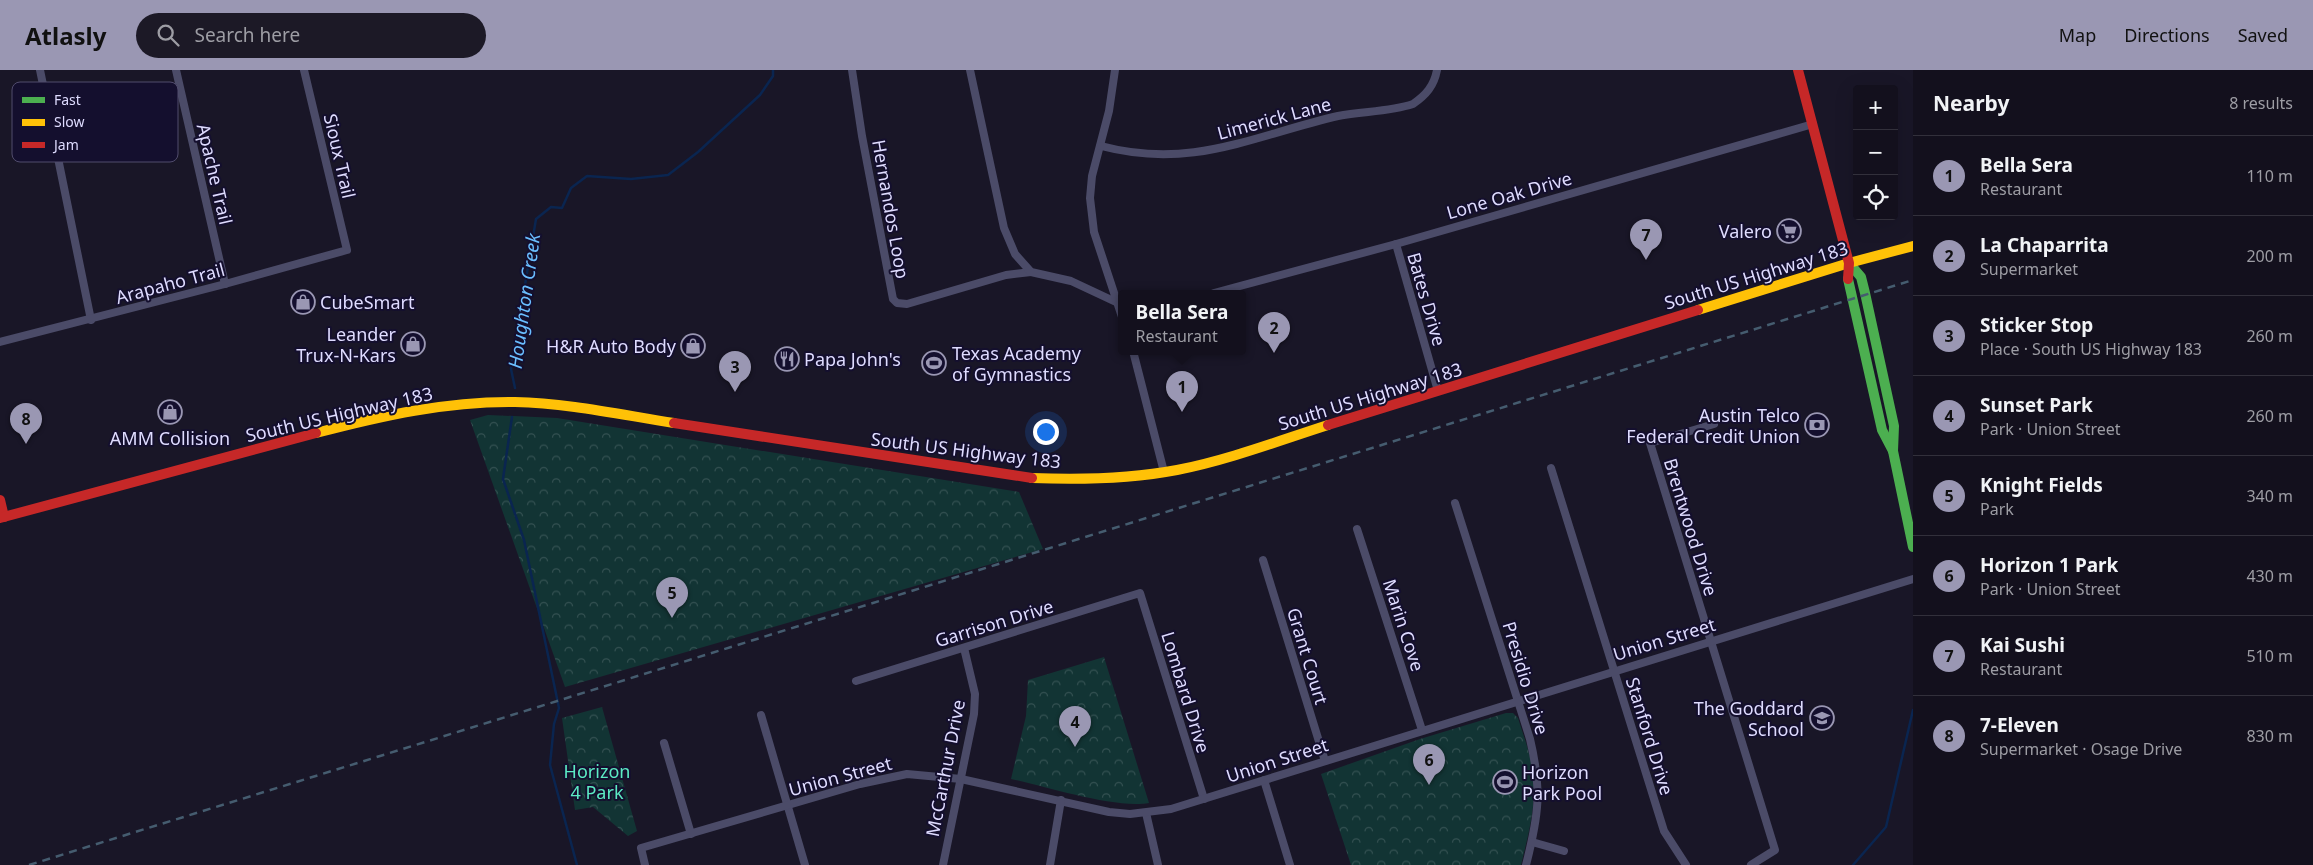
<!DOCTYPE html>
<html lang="en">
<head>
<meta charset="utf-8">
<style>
  body { margin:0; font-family:"Noto Sans",sans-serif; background:#1c1926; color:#f1f3f6 }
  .controls { position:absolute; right:15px; top:15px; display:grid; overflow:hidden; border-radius:5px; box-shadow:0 5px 20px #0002 }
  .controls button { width:45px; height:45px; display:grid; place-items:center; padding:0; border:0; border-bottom:1px solid #32303b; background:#13101d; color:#f1f3f6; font:25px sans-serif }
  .you { position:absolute; left:1045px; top:361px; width:18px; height:18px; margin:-12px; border:4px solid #fff; border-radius:50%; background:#1a73e8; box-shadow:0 0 0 8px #1a73e833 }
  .badge { display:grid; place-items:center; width:32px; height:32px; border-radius:50%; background:#9a97b3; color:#111; font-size:16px; font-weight:700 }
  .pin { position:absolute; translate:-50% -41px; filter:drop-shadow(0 1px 2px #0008) }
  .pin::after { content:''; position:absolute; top:26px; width:18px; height:15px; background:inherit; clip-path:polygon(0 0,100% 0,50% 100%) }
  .popup { position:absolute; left:1118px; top:220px; width:128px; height:65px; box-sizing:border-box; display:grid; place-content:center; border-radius:5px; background:#13101d; filter:drop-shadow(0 1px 4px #0005); font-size:16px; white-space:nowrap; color:#9d9da4 }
  .popup b { font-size:19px; color:#f1f3f6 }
  .popup::after { content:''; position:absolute; left:50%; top:100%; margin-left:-10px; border:10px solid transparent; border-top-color:#13101d }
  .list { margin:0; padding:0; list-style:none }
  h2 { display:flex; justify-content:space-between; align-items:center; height:65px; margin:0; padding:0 20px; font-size:21px }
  h2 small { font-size:16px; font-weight:400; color:#9d9da4 }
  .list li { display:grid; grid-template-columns:32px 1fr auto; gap:15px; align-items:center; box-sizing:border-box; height:80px; padding:0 20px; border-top:1px solid #32303b }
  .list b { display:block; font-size:19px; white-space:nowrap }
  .list p { margin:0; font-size:16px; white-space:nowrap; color:#9d9da4 }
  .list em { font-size:16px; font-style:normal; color:#9d9da4 }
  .icon { flex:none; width:28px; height:28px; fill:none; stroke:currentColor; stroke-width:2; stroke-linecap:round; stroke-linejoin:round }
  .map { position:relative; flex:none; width:1913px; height:795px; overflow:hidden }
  header { display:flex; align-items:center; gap:30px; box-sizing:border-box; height:70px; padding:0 25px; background:#9a97b3; color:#111 }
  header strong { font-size:24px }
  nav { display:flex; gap:28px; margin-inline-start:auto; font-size:18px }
  .search { width:350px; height:45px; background:#1c1926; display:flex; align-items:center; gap:12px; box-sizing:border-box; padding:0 18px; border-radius:28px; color:#9d9da4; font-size:19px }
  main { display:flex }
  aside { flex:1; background:#13101d }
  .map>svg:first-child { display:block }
  .forest { fill:url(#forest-crowns) }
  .water { fill:url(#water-rules) }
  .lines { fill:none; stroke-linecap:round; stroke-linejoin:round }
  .stream { stroke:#0a2550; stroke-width:2.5 }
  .street { stroke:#4b4b68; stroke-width:8 }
  .fast { stroke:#4caf50; stroke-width:10 }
  .slow { stroke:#ffc107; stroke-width:10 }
  .jam { stroke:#c62828; stroke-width:10 }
  .rail { stroke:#455c6f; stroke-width:2.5; stroke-dasharray:8 6; stroke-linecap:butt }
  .labels { text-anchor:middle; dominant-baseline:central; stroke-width:4; stroke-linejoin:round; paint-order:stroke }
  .street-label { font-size:18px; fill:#dfdcff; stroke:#140f2e }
  .poi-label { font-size:18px; fill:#dfdcff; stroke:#140f2e; text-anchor:end }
  .park-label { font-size:18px; fill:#5cebc4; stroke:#140f2e }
  .water-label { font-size:19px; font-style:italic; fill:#6abeff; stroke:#140f2e }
  .key { fill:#140f2e; stroke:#514c6d; stroke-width:1 }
  .key-label { font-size:14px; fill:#dfdcff }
</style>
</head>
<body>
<header>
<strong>Atlasly</strong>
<div class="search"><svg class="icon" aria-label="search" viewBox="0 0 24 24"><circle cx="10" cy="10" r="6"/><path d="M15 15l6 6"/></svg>Search here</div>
<nav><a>Map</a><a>Directions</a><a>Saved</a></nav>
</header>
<main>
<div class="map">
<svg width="1913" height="795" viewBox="0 0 1913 795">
  <defs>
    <pattern id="forest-crowns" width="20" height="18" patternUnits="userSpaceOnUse" patternTransform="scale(1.25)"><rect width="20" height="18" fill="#123434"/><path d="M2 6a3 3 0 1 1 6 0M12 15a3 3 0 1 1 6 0" fill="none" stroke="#345152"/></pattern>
    <pattern id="water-rules" width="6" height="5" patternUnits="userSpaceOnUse" patternTransform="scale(1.25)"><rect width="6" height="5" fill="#0a2550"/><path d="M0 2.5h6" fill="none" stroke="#2d446a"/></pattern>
  </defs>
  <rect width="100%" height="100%" fill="#191627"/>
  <g class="forest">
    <polygon points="488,345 557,348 1019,422 1043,479 565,617 470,350"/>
    <path d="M 1104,587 L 1149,733 C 1115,739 1048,717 1011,709 L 1026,646 L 1028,610 Z"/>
    <polygon points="602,637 637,761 628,766 593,737 575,740 562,648"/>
    <path d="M 1506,643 L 1513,643 L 1518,648 C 1523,664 1529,680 1532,696 C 1538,730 1529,762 1521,795 L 1351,795 L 1321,704 L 1420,669 Z"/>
  </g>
  <polygon class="water" points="1503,700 1513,702 1508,725 1497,722"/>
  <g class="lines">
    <g class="stream">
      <polyline points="515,318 511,299 536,149 551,137 562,138 571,118 587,106 631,109 668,105 698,82 760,25 773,6 773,0"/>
      <polyline points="512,347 503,409 524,470 559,638 554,654 550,695 577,795"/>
      <polyline points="1853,795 1886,757 1913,640"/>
    </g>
    <g class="street">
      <polyline points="40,0 91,250"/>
      <polyline points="176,0 225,214"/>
      <polyline points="852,0 862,66 893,229 897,233 907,234 1006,205 1031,202"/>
      <polyline points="970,0 1004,158 1015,184 1031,202 1071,211 1118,233"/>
      <polyline points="1115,0 1109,41 1092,106 1090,128 1094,162 1122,247"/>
      <path d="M 1101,76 C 1192,100 1252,66 1338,46 C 1363,41 1389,42 1413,34 C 1426,25 1434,16 1437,0"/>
      <polyline points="1396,174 1438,321"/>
      <polyline points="1214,223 1396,174 1813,54"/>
      <polyline points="0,272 225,214 347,180 304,0"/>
      <polyline points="1133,281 1164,402"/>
      <polyline points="1714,354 1650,373 1775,780 1751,795"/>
      <polyline points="1551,398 1664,761 1686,795"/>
      <path d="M 1455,433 L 1530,669 C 1542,720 1539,744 1526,795"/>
      <polyline points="1357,459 1422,660"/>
      <polyline points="1263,490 1325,691"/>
      <polyline points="856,611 1140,523 1204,729"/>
      <polyline points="761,645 805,795"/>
      <polyline points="664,673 691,764"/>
      <polyline points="1264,710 1290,795"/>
      <polyline points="1146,743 1158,795"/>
      <polyline points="1532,772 1564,781"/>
      <polyline points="645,795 641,778 860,714 907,704 961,709 1109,742 1130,744 1171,739 1913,509"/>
      <polyline points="943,795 974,644 975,624 964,578"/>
      <polyline points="1050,795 1061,730"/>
    </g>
    <g class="fast">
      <polyline points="1849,193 1861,207 1865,223 1894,356 1893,381 1913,477"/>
      <polyline points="1848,209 1882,360 1893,381"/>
    </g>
    <g class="slow">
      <polyline points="1698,240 1849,193 1913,176"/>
      <path d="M 316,363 C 381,346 447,331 515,332 C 568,333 622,345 674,353"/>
      <path d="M 1032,408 C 1080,410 1129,409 1177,400 C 1228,390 1278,371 1328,355"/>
    </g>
    <g class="jam">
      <polyline points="1798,0 1849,193 1848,209"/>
      <polyline points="674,353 1032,408"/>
      <polyline points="1328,355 1698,240"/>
      <polyline points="0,430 4,447"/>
      <polyline points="0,448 316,363"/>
    </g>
    <polyline class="rail" points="29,795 1913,210"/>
  </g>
  <defs>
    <g id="supermarket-ring" transform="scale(1.25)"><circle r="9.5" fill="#140f2e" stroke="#9a97b3" stroke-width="1.5"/><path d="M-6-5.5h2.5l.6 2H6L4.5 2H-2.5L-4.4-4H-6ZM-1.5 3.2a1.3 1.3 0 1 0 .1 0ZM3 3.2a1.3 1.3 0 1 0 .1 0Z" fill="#9a97b3"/></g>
    <g id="shop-ring" transform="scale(1.25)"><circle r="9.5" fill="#140f2e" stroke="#9a97b3" stroke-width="1.5"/><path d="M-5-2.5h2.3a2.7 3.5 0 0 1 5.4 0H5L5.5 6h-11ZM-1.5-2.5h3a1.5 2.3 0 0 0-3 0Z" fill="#9a97b3"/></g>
    <g id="restaurant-ring" transform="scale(1.25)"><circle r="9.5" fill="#140f2e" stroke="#9a97b3" stroke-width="1.5"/><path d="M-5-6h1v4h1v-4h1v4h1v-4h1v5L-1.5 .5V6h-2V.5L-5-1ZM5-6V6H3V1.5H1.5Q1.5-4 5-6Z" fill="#9a97b3"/></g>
    <g id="stadium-ring" transform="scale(1.25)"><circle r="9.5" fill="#140f2e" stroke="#9a97b3" stroke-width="1.5"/><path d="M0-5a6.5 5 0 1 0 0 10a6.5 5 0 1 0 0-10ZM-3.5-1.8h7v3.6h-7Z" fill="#9a97b3"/></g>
    <g id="bank-ring" transform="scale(1.25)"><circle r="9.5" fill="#140f2e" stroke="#9a97b3" stroke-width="1.5"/><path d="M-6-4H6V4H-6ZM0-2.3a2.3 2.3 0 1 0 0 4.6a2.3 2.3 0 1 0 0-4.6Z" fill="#9a97b3"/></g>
    <g id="school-ring" transform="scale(1.25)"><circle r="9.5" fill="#140f2e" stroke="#9a97b3" stroke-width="1.5"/><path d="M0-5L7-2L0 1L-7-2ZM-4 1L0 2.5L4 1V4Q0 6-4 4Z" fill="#9a97b3"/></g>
  </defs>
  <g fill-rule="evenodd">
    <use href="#supermarket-ring" x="1789" y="161"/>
    <use href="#shop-ring" x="303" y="232"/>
    <use href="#shop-ring" x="413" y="274"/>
    <use href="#shop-ring" x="693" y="276"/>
    <use href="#restaurant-ring" x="787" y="289"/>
    <use href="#stadium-ring" x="934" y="293"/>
    <use href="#shop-ring" x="170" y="342"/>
    <use href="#bank-ring" x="1817" y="355"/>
    <use href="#school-ring" x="1822" y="648"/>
    <use href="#stadium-ring" x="1505" y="712"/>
  </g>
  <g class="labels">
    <g class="street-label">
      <text transform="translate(1274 48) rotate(-15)">Limerick Lane</text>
      <text transform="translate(340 86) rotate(77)">Sioux Trail</text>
      <text transform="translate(215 104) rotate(77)">Apache Trail</text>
      <text transform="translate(1509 125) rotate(-16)">Lone Oak Drive</text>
      <text transform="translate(891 139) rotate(80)">Hernandos Loop</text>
      <text transform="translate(1756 205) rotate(-17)">South US Highway 183</text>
      <text transform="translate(170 213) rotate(-15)">Arapaho Trail</text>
      <text transform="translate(1427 229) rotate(74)">Bates Drive</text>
      <text transform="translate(1370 326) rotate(-17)">South US Highway 183</text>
      <text transform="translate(339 344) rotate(-13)">South US Highway 183</text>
      <text transform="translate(966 380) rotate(7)">South US Highway 183</text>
      <text transform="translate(1691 457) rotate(73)">Brentwood Drive</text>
      <text transform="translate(994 553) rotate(-17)">Garrison Drive</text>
      <text transform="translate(1404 555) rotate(72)">Marin Cove</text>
      <text transform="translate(1664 569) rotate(-17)">Union Street</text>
      <text transform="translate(1308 586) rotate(73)">Grant Court</text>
      <text transform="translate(1526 608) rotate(73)">Presidio Drive</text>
      <text transform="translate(1186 622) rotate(73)">Lombard Drive</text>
      <text transform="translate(1650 666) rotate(73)">Stanford Drive</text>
      <text transform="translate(1277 690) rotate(-18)">Union Street</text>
      <text transform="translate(945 698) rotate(-79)">McCarthur Drive</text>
      <text transform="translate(840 706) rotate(-15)">Union Street</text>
    </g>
    <g class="poi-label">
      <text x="1772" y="161">Valero</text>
      <text x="320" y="232" text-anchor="start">CubeSmart</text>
      <text x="396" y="264">Leander<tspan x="396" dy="21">Trux-N-Kars</tspan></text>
      <text x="676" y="276">H&amp;R Auto Body</text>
      <text x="952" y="283" text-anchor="start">Texas Academy<tspan x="952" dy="21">of Gymnastics</tspan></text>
      <text x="804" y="289" text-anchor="start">Papa John's</text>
      <text x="1800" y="345">Austin Telco<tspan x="1800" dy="21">Federal Credit Union</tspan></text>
      <text x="170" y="368" text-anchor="middle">AMM Collision</text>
      <text x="1804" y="638">The Goddard<tspan x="1804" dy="21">School</tspan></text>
      <text x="1522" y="702" text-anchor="start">Horizon<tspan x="1522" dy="21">Park Pool</tspan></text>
    </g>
    <g class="park-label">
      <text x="597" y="701">Horizon<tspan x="597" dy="21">4 Park</tspan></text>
    </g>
    <g class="water-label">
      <text transform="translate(524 231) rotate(-82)">Houghton Creek</text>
    </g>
  </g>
  <rect x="12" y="12" width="166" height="80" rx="8" class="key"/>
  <rect x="22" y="27" width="23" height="6" fill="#4caf50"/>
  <rect x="22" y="49" width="23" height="7" fill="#ffc107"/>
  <rect x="22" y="72" width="23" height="6" fill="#c62828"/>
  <g class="key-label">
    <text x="54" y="35">Fast</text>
    <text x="54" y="57">Slow</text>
    <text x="54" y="80">Jam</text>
  </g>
</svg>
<div class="controls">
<button>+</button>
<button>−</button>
<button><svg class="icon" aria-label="locate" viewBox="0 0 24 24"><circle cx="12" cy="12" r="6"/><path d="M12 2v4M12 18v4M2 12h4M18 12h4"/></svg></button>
</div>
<div class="you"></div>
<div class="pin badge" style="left:1182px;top:342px">1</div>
<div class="popup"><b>Bella Sera</b>Restaurant</div>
<div class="pin badge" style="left:1274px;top:283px">2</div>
<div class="pin badge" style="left:735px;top:322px">3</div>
<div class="pin badge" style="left:1075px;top:677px">4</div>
<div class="pin badge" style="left:672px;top:548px">5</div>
<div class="pin badge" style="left:1429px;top:715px">6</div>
<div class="pin badge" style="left:1646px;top:190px">7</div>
<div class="pin badge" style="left:26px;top:374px">8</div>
</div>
<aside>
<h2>Nearby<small>8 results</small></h2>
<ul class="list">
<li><span class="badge">1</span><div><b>Bella Sera</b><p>Restaurant</p></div><em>110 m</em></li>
<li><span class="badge">2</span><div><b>La Chaparrita</b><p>Supermarket</p></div><em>200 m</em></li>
<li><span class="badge">3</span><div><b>Sticker Stop</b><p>Place · South US Highway 183</p></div><em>260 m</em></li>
<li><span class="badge">4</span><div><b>Sunset Park</b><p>Park · Union Street</p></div><em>260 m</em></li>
<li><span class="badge">5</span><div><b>Knight Fields</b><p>Park</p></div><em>340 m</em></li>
<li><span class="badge">6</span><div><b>Horizon 1 Park</b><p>Park · Union Street</p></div><em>430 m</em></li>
<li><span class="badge">7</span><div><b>Kai Sushi</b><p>Restaurant</p></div><em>510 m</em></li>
<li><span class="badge">8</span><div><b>7-Eleven</b><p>Supermarket · Osage Drive</p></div><em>830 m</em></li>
</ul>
</aside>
</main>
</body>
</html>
